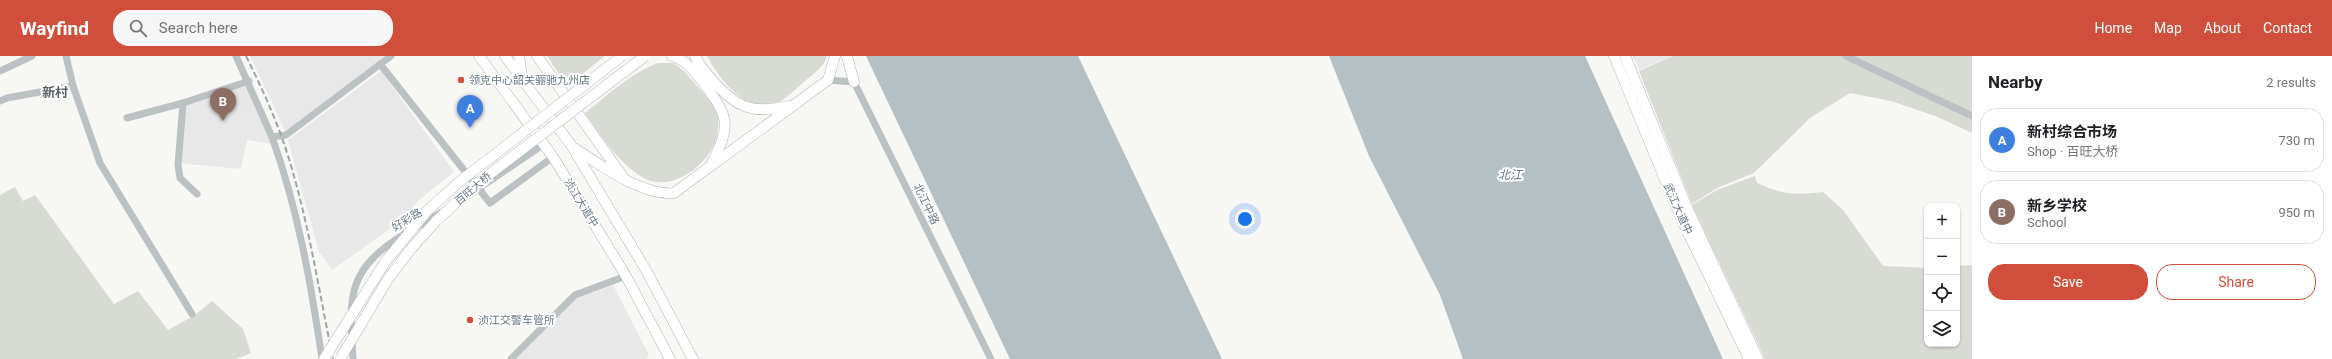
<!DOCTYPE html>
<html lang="en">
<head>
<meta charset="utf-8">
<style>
  body { margin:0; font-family:Roboto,"Noto Sans SC",sans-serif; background:#f6f6f6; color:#202124 }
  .controls { position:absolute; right:12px; bottom:12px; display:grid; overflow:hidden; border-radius:8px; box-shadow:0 1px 3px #0004 }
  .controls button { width:36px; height:36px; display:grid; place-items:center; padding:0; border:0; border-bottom:1px solid #e0e0e0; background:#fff; color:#202124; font:20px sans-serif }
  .you { position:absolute; left:1245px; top:163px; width:14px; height:14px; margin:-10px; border:3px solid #fff; border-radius:50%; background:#1a73e8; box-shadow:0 0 0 6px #1a73e833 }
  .badge { display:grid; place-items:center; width:26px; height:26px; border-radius:50%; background:#cf4f3c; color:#fff; font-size:13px; font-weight:700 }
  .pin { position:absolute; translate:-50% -33px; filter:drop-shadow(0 1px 2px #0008) }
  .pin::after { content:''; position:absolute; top:21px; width:14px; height:12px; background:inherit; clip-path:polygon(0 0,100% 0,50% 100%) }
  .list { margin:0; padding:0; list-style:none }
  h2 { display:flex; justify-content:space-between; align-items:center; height:52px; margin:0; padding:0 16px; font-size:17px }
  h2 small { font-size:13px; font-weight:400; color:#757577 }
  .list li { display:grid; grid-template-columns:26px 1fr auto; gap:12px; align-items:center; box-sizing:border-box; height:64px; margin:0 8px 8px; padding:0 8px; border:1px solid #e0e0e0; border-radius:16px }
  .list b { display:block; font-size:15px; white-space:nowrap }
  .list p { margin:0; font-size:13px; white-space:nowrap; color:#757577 }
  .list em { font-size:13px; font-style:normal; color:#757577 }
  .actions { display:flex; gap:8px; padding:12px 16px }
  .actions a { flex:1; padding:9px 0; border:1px solid #cf4f3c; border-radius:16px; text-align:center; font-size:14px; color:#cf4f3c }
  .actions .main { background:#cf4f3c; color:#fff }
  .icon { flex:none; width:22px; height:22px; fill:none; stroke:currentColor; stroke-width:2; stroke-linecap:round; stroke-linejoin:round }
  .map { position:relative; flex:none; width:1972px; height:303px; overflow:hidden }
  header { display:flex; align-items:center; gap:24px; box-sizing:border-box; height:56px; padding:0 20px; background:#cf4f3c; color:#fff }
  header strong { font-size:19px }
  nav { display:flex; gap:22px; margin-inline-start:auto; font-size:14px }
  .search { width:280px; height:36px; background:#f6f6f6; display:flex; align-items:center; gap:10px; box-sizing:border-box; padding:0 14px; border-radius:16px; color:#757577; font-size:15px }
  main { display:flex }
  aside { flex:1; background:#fff }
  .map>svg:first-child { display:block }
  .built { fill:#e8e8e8 }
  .green { fill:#d7dbd4 }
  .water { fill:#b4c0c3 }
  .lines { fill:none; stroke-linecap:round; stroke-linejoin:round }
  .major-casing { stroke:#b0b6b8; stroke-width:11 }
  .minor { stroke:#bcc1c4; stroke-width:7 }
  .major { stroke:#fff; stroke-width:10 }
  .rail { stroke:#9fa6aa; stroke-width:2; stroke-dasharray:6 3; stroke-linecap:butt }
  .major-bridge-casing { stroke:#b0b6b8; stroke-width:11; stroke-linecap:butt }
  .major-bridge { stroke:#fff; stroke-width:10 }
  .poi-dot { fill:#cf4f3c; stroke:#fff; stroke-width:1.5 }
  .labels { text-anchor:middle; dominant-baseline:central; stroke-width:4; stroke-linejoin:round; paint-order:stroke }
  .poi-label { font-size:11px; fill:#697982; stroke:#fff; text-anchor:start }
  .street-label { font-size:11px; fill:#697982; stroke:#fff }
  .water-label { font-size:12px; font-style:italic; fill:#657a7e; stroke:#fff }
  .quarter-label { font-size:13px; font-weight:bold; fill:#566268; stroke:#fff }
</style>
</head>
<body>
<header>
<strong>Wayfind</strong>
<div class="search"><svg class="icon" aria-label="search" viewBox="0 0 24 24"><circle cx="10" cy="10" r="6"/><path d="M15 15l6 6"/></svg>Search here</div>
<nav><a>Home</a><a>Map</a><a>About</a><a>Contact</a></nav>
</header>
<main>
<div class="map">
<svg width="1972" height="303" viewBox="0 0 1972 303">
  <rect width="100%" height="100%" fill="#f7f7f4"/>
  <g class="built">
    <polygon points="250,0 385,0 285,75"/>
    <polygon points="1633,0 1672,0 1639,14"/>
    <polygon points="381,15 454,116 421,142 395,169 332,214 319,196 288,84"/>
    <polygon points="248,27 273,88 247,84 241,113 179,107 185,48"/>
    <polygon points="613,229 649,299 646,303 517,303 577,242"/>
  </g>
  <g class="green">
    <polygon points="547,0 605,0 567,30"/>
    <path d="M 707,0 L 827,0 C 825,10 812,19 805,25 C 798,31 789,40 781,45 C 747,61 721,25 707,0 Z"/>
    <polygon points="1673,0 1972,0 1972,77 1938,61 1891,45 1850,37 1810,62 1754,117 1717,132 1692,148 1639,15"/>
    <path d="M 658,7 L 673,7 L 683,14 L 719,55 C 718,67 719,80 713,91 C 702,113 669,136 644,122 C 619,108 601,80 585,57 C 608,39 629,18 658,7 Z"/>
    <path d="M 1755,120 L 1757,127 C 1783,139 1796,139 1823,136 L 1843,154 L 1883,210 L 1927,212 L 1927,288 L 1957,288 L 1957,210 L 1972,209 L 1972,303 L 1765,303 L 1692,149 L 1717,134 Z"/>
    <polygon points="15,131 23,145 35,139 114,248 138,235 168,274 195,259 212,245 243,273 251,297 236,303 0,303 0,139"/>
  </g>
  <g class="water">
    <polygon points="866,0 1078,0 1222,303 1010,303"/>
    <polygon points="1329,0 1585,0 1723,303 1463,303 1440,239 1369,100"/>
  </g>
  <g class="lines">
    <g class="major-casing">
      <g id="major">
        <polyline points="479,0 553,101 626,220 670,303"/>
        <polyline points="505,0 571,89 646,214 693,303"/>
        <polyline points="519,0 522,20"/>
        <polyline points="537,0 623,121"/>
        <path d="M 672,0 C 686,4 693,14 702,25 C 729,61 732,68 711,109"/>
        <path d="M 695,0 C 699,10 707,17 713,25 C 738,53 753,58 789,50"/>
        <polyline points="847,0 854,26"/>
        <polyline points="1614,0 1680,160 1749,303"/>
        <polyline points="1625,0 1688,154 1758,303"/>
        <path d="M 574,92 C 601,109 642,140 674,137 L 828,24 L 835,0"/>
      </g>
    </g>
    <g class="minor">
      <polyline points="66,0 73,30 100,107 192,258"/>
      <polyline points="236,0 272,81 286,79 391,0"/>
      <polyline points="1846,0 1972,60"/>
      <polyline points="380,8 490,147 553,101"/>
      <polyline points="0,15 32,0"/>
      <polyline points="828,24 854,26 991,303"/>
      <polyline points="0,45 7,42 73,30"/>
      <polyline points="127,62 183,47"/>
      <path d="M 272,81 C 298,153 311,228 322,303"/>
      <polyline points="197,138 180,122 178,109 183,47 249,25"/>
      <polyline points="466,141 544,88"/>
      <polyline points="417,171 440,157"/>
      <path d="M 353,303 C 349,239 346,214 406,177"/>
      <polyline points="511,303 575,239 626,220"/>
    </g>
    <use href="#major" class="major"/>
    <path class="rail" d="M 246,0 C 264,36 281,74 292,113 C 310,175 320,240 333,303"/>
    <g class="major-bridge-casing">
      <g id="major-bridge">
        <polyline points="324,303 385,206 428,154 459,126 622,0"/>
        <polyline points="340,303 388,223 410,194 436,165 474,130 645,0"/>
      </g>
    </g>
    <use href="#major-bridge" class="major-bridge"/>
  </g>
  <g class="poi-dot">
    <circle cx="461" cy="24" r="4"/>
    <circle cx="470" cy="264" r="4"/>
  </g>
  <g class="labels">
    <g class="poi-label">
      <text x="469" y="24">领克中心韶关骊驰九州店</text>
      <text x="478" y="264">浈江交警车管所</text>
    </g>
    <g class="street-label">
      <text transform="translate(473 133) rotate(-40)">百旺大桥</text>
      <text transform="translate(581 147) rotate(58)">浈江大道中</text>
      <text transform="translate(926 148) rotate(64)">北江中路</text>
      <text transform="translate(1678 153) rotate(66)">武江大道中</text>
      <text transform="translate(407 164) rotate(-31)">好彩路</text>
    </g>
    <g class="water-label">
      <text x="1510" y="119">北江</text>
    </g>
    <g class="quarter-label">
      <text x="55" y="36">新村</text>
    </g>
  </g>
</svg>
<div class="controls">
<button>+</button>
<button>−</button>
<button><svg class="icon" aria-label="locate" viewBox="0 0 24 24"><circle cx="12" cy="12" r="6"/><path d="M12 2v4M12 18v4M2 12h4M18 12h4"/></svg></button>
<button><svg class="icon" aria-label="layers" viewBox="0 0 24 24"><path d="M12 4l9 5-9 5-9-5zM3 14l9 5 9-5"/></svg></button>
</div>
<div class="you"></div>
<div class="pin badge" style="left:470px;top:72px;background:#3f7fe0">A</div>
<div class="pin badge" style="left:223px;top:65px;background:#8d6e63">B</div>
</div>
<aside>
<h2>Nearby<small>2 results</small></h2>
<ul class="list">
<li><span class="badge" style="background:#3f7fe0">A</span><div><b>新村综合市场</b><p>Shop · 百旺大桥</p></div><em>730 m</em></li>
<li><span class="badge" style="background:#8d6e63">B</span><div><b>新乡学校</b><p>School</p></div><em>950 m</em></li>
</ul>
<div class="actions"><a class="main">Save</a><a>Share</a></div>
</aside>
</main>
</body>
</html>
